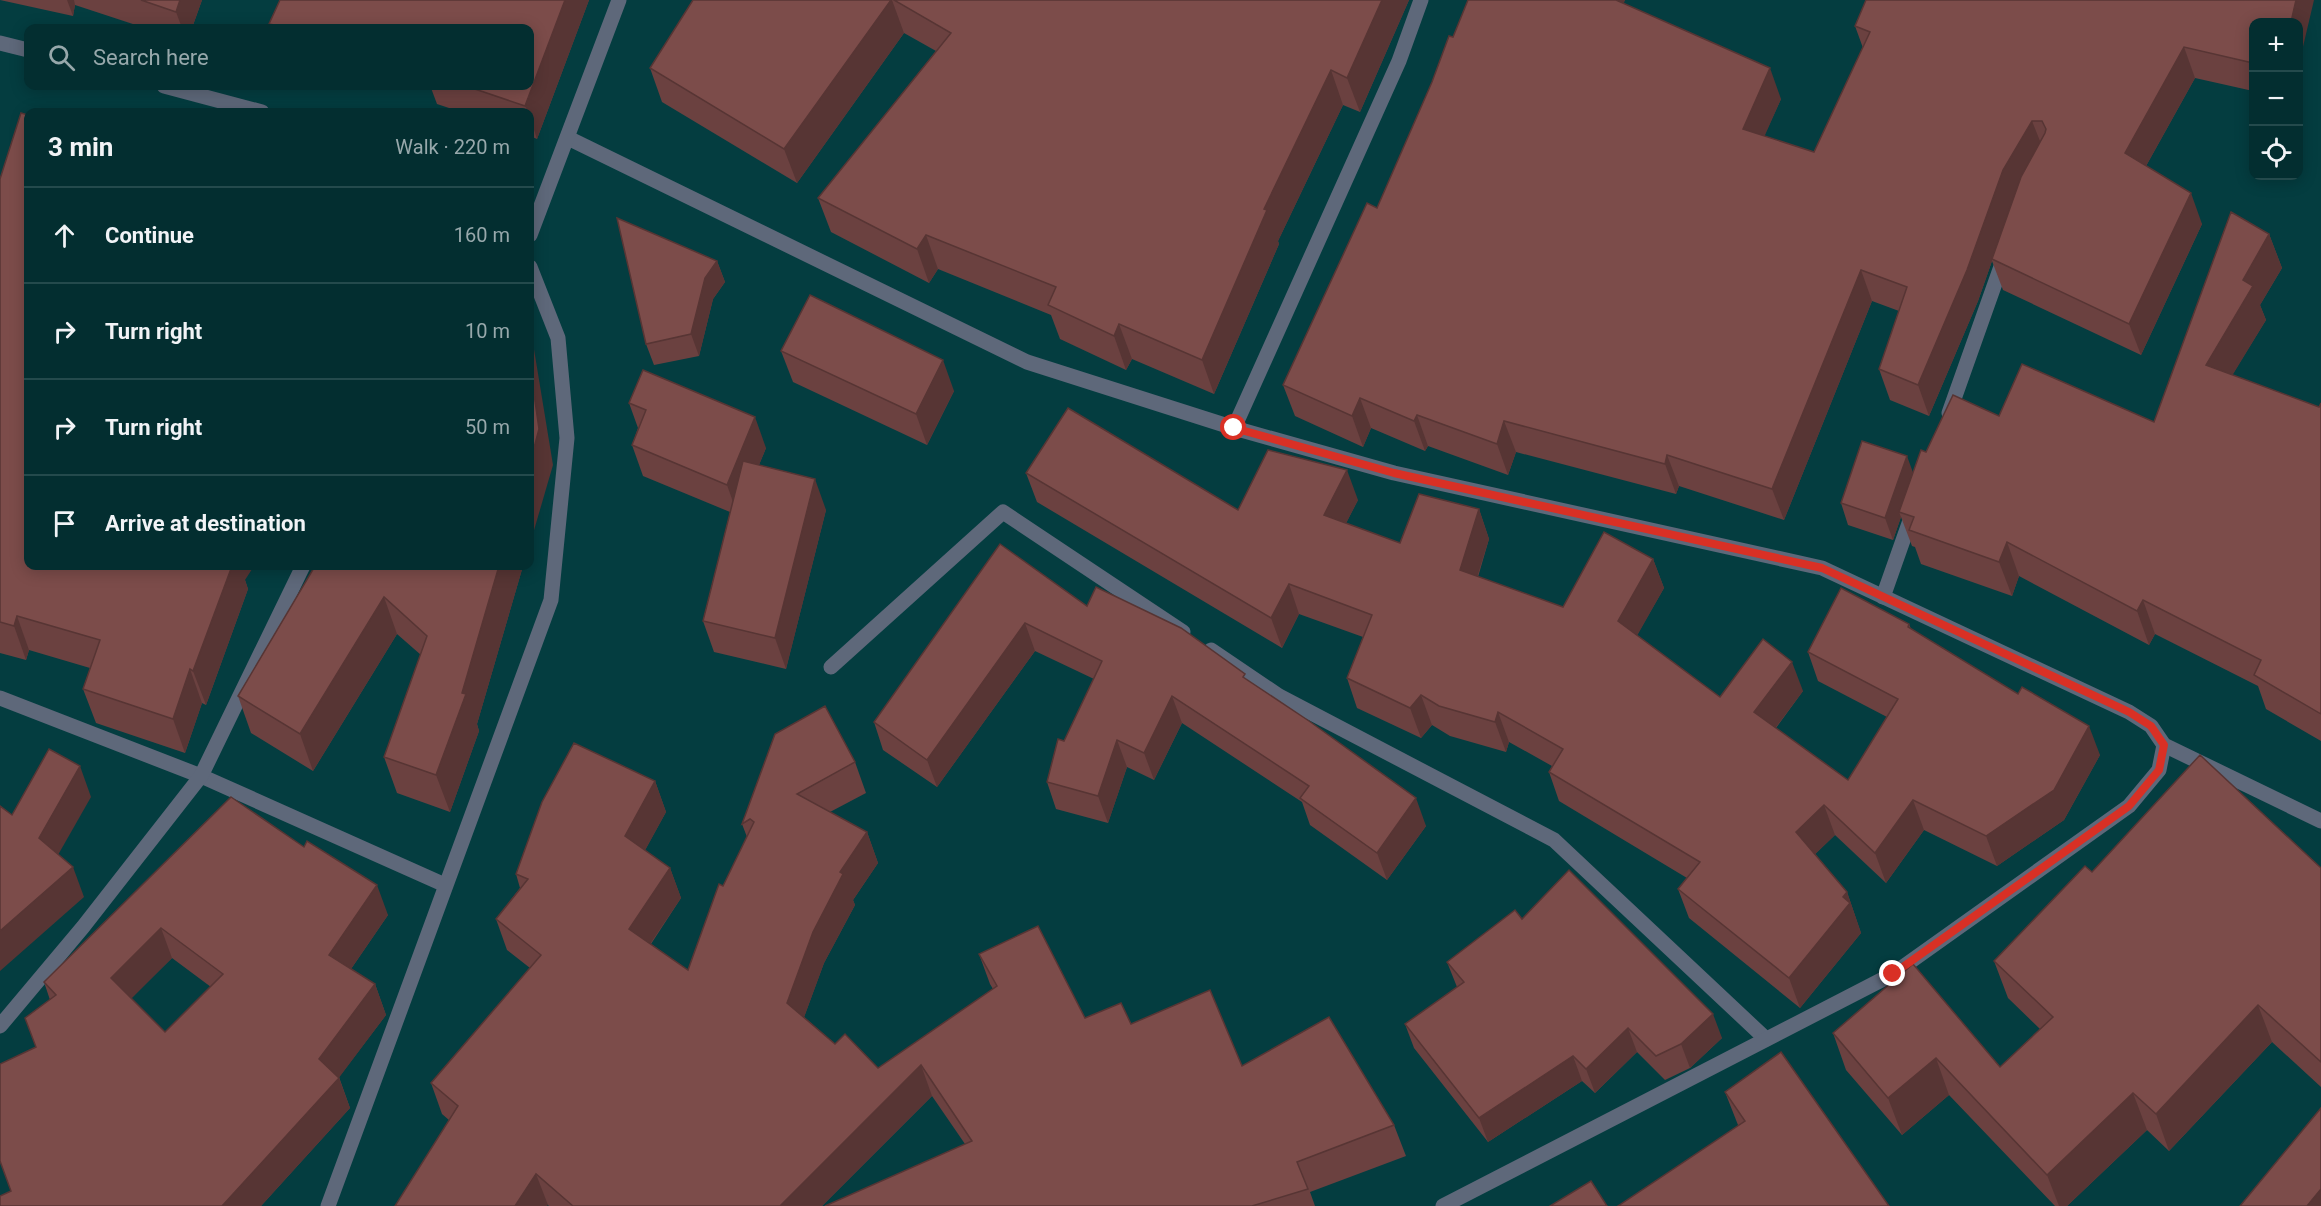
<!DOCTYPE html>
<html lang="en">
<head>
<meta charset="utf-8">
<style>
  body { margin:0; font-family:Roboto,sans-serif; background:#0d3638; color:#f1f3f6 }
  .controls { position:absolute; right:18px; top:18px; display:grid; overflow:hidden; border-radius:12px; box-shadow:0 3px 15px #0003 }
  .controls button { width:54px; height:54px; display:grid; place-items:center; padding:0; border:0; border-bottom:2px solid #244a4c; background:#032e30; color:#f1f3f6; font:30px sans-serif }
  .stop { position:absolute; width:18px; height:18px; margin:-14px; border:4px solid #d93025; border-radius:50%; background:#fff }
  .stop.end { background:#d93025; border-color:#fff; box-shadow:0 2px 6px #0008 }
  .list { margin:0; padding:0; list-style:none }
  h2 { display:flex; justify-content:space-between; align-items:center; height:78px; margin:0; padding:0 24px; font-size:26px }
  h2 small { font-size:20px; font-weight:400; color:#97a8ab }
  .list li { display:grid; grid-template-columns:39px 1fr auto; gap:18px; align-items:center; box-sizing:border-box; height:96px; padding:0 24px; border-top:2px solid #244a4c }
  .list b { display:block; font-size:22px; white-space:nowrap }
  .list em { font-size:20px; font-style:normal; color:#97a8ab }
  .icon { flex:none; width:33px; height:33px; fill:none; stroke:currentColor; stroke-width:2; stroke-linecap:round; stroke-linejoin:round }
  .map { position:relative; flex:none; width:2321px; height:1206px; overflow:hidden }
  .search { position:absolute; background:#032e30; box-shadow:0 3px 15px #0003; left:24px; top:24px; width:510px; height:66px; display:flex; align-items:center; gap:15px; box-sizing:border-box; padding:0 21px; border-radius:12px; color:#97a8ab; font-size:22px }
  .panel { position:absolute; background:#032e30; box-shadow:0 3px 15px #0003; left:24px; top:108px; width:510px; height:462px; border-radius:12px }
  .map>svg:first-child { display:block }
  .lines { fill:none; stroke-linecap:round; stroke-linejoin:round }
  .minor { stroke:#5e687a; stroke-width:15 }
  .tertiary { stroke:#5e687a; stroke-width:15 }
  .wall { fill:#6b4140; fill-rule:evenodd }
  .shaded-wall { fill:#573534 }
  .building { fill:#7c4c4a; stroke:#573534; stroke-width:1.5; fill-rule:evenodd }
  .route { stroke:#d93025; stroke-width:8 }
</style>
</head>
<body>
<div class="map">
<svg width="2321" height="1206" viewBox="0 0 2321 1206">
  <rect width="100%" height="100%" fill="#043d40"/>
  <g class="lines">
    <g class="minor">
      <polyline points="568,138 1027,362 1234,428 1394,473 1822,568 2129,712 2151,726 2164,745 2321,821"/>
      <polyline points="530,235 619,0"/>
      <polyline points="1949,413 2004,258"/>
      <polyline points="1234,428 1399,61 1421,0"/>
      <polyline points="1883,597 1913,512"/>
      <polyline points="1211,650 1279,696 1554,840 1766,1039"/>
      <polyline points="831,667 1003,512 1183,632"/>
      <polyline points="0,698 201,776 445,885"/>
      <polyline points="0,1026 83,927 201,776 303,566"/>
      <polyline points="1443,1206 1893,974 2129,806 2159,770 2164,745"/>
    </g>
    <g class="tertiary">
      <polyline points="0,43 28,50"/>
      <polyline points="164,86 262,112"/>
      <polyline points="328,1206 551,600 567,438 558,338 530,267"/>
    </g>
  </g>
  <g class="wall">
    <polygon points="0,0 202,0 192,28 145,28 75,5 73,16"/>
    <polygon points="280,0 589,0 537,139 530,136 530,112 461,112 437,104 431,88 418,86 530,86 530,28 271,28 269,24"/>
    <polygon points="693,0 1409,0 1360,112 1343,105 1278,241 1279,244 1214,394 1132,359 1126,370 1060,339 1051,315 938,269 929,283 831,232 818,198 936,51 904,33 797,183 662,102 650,68"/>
    <polygon points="1468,0 1625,0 1623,3 1781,99 1764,136 1814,152 1863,48 1855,26 2253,22 2253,91 2195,78 2146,166 2202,224 2141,355 2003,290 1992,261 1978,301 1929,416 1890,400 1879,369 1899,311 1872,301 1784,520 1679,486 1676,494 1516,452 1508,475 1428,446 1425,451 1371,428 1363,447 1295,416 1283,385 1377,208 1453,37"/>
    <polygon points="0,179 245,580 248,589 206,705 202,703 185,753 96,723 83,689 90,668 29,650 26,660 0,653"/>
    <polygon points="2269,234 2282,268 2260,305 2266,320 2232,375 2319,407 2321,403 2321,741 2266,709 2258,686 2155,634 2149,645 2019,576 2012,596 1921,564 1915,547 1912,546 1901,517 1893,540 1848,525 1841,503 1913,473 1926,452 1999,416 2154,422"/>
    <polygon points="717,261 725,282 713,299 699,356 654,365 646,344"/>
    <polygon points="781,351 954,391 927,445 793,382"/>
    <polygon points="629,403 766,448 759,465 826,510 786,669 714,652 703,621 730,512 643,476 632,445 638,428"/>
    <polygon points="1026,473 1238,510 1358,500 1346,523 1400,543 1479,509 1489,539 1478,577 1563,607 1653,559 1664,588 1637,635 1720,697 1803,691 1776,728 1848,780 1887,717 1818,681 1808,652 1909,624 1911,629 2100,755 2064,820 1997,866 1924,830 1886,883 1835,835 1815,854 1847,892 1861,933 1800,1008 1689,918 1678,889 1687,878 1559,801 1549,772 1552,766 1509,742 1506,752 1450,736 1432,725 1421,738 1357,708 1347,678 1363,637 1299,614 1282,648 1037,502"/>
    <polygon points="1000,544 1087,606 1247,680 1426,826 1387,880 1310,825 1302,802 1182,723 1154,780 1127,767 1108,823 1056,809 1047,782 1064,741 1094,679 1035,651 937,787 883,750 874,722"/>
    <polygon points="315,566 523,566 477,724 479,731 450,812 397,793 384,757 421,655 397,634 313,771 251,733 238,696"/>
    <polygon points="855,762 866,793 830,812 867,832 878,863 853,900 855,905 824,963 804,1017 835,1044 878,1068 993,989 990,984 979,954 1085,1018 1131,1024 1394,1125 1406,1156 1310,1192 1315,1206 825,1206 965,1144 932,1096 822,1206 549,1206 442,1114 431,1083 530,968 507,950 496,919 520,888 516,874 655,781 666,812 645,850 670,868 681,898 651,944 688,970 723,886 747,837 742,824"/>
    <path d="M 231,797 L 388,915 L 351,969 L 375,984 L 386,1015 L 339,1077 L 350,1108 L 261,1206 L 0,1206 L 11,1191 L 36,1047 L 50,1000 L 44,982 ZM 172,958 L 211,987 L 165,1032 L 131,998 Z"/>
    <polygon points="2321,868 2321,1087 2272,1042 2169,1151 2147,1130 2067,1206 2055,1206 1949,1095 1902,1135 1846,1070 1833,1033 2000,1067 2040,1029 2008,998 1994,961 2092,872"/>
    <polygon points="1522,919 1722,1038 1690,1068 1665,1080 1637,1052 1595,1093 1582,1081 1488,1142 1414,1048 1405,1024 1457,987 1447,962"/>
    <polygon points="1725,1092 1889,1206 1738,1125"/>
  </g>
  <g class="shaded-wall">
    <polygon points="67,0 74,0 75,5 73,16"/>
    <polygon points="180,0 202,0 192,28 182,28 176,12"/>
    <polygon points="565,0 589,0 537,139 530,117 530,112 528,112 525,106"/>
    <polygon points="891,0 892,0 904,33 797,183 784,149"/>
    <polygon points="1382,0 1409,0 1360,112 1347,78"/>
    <polygon points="1606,0 1625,0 1616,26"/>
    <polygon points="2296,0 2314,0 2298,68 2298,22 2291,22"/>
    <polygon points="2184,47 2195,78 2136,184 2125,153"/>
    <polygon points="1770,68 1781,99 1754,160 1743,129"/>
    <polygon points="1331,70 1343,105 1278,241 1279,244 1214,394 1202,360 1264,209"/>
    <polygon points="2032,121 2044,151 1992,259 1992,261 1978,301 1929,416 1918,385 2003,170"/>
    <polygon points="2191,193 2202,224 2141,355 2129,324"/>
    <polygon points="2269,234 2282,268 2260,305 2266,320 2218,399 2206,365 2243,280"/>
    <polygon points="926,235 938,269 929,283 917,249"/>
    <polygon points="717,261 725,282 713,299 699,356 691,334 705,278"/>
    <polygon points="1861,270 1872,301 1784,520 1772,489"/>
    <polygon points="1119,324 1132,359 1126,370 1114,336"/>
    <polygon points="530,326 531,331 553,465 530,544"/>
    <polygon points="943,360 954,391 927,445 916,414"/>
    <polygon points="1360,398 1371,428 1363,447 1352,416"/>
    <polygon points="1417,415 1428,446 1425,451 1414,421"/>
    <polygon points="755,417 766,448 738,516 727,485"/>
    <polygon points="1504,421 1516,452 1508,475 1497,444"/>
    <polygon points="1667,455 1679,486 1676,494 1665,464"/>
    <polygon points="1907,456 1915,478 1899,512 1901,517 1893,540 1885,518"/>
    <polygon points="1347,470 1358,500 1335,545 1324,515"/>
    <polygon points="815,479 826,510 786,669 775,638"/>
    <polygon points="1479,509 1489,539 1470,600 1460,570"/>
    <polygon points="2007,542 2019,576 2012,596 1999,562"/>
    <polygon points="1653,559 1664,588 1629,650 1618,621"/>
    <polygon points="232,566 254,566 245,580 248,589 206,705 193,671"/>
    <polygon points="499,566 523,566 477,724 479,731 450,812 436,775 462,693"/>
    <polygon points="1289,584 1299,614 1282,648 1271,618"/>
    <polygon points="384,597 397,634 313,771 300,734"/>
    <polygon points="2143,600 2155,634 2149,645 2137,611"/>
    <polygon points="17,616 29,650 26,660 14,626"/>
    <polygon points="1025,623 1035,651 937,787 927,760"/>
    <polygon points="1792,662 1803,691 1765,742 1754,712"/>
    <polygon points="190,669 202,703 185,753 173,719"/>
    <polygon points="1421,695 1432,725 1421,738 1410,708"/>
    <polygon points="1172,696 1182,723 1154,780 1144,753"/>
    <polygon points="1498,712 1509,742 1506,752 1495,722"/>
    <polygon points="2089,726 2100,755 2064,820 1997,866 1986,836"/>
    <polygon points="1117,740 1127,767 1108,823 1098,796"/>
    <polygon points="80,766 91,797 50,869 39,838"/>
    <polygon points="655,781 666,812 636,867 625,836"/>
    <polygon points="1416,798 1426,826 1387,880 1377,853"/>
    <polygon points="1913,800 1924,830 1886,883 1875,853"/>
    <polygon points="1824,805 1835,835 1807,862 1796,832"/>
    <polygon points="867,832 878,863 853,900 855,905 824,963 798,1034 787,1003 813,932 840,872"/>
    <polygon points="73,867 84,897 0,971 0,931"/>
    <polygon points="670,868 681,898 640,959 629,929"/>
    <polygon points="377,885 388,915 340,985 329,955"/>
    <polygon points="1847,892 1861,933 1800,1008 1789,978"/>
    <polygon points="161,928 172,958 122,1008 111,978"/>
    <polygon points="375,984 386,1015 332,1087 339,1078 350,1108 261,1206 222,1206 319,1059"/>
    <polygon points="2258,1005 2272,1042 2169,1151 2156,1114"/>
    <polygon points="1713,1014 1722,1038 1690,1068 1681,1044"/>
    <polygon points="1628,1028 1637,1052 1595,1093 1586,1069"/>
    <polygon points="1573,1056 1582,1081 1488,1142 1479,1118"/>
    <polygon points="1936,1058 1949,1095 1902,1135 1888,1098"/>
    <polygon points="921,1065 932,1096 822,1206 780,1206"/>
    <polygon points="2133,1093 2147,1130 2067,1206 2059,1206 2047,1175"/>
    <polygon points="536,1174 548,1205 547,1206 515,1206"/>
    <polygon points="2321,1189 2321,1206 2307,1206"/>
  </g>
  <g class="building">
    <polygon points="141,0 180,0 176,12"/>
    <polygon points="280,0 565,0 525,106 466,86 530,86 530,28 289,28 269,24"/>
    <polygon points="693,0 891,0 784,149 650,68"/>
    <polygon points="894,0 1382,0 1347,78 1331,70 1264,209 1267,210 1202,360 1119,324 1114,336 1048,305 1056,287 926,235 917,249 818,198 951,33"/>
    <polygon points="1468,0 1616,0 1770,68 1743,129 1814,152 1870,32 1855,26 1866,0 2296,0 2291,22 2253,22 2253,63 2184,47 2125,153 2191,193 2129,324 1992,259 2021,177 2045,133 2046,129 2042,121 2032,121 2003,170 1967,270 1918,385 1879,369 1907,287 1861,270 1772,489 1667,455 1665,464 1504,421 1497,444 1417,415 1414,421 1360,398 1352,416 1283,385 1367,203 1377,208 1432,82 1449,36 1453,37"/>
    <polygon points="21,113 28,115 28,566 232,566 193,671 190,669 173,719 83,689 100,640 17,616 14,626 0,622 0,179"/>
    <polygon points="2231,212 2269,234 2243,280 2253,286 2206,365 2319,407 2321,403 2321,714 2254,675 2261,660 2143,600 2137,611 2007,542 1999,562 1909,530 1914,517 1899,512 1921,450 1926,452 1953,395 1999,416 2022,364 2154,422"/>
    <polygon points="617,218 717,261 705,278 691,334 646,344"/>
    <polygon points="810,295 943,360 916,414 781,351"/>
    <polygon points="530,366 539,429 530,463"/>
    <polygon points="643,370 755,417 727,485 632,445 646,410 629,403"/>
    <polygon points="1068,408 1238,510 1268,450 1347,470 1324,515 1400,543 1419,494 1479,509 1460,570 1563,607 1604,532 1653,559 1618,621 1720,697 1763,639 1792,662 1754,712 1848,780 1898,699 1808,652 1841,588 1909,624 1908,627 2018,694 2022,687 2089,726 2054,790 1986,836 1913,800 1875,853 1824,805 1796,832 1847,892 1843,897 1850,903 1789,978 1678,889 1700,862 1549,772 1563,749 1498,712 1495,722 1439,706 1421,695 1410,708 1347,678 1372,615 1289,584 1271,618 1026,473"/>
    <polygon points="1862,441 1907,456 1885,518 1841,503"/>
    <polygon points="743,461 815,479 775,638 703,621"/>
    <polygon points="1000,544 1087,606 1096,587 1181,628 1245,674 1243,677 1309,721 1416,798 1377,853 1300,798 1309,786 1172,696 1144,753 1117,740 1098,796 1047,782 1058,739 1064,741 1102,661 1025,623 927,760 874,722"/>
    <polygon points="315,566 499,566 462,693 466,694 436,775 384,757 427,636 384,597 300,734 238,696"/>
    <polygon points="825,706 855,762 797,794 867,832 840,872 843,874 813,932 787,1003 835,1044 845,1034 878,1068 997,986 979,954 1038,926 1085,1018 1121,1003 1131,1024 1210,990 1242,1066 1329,1017 1394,1125 1297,1162 1308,1189 1252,1206 825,1206 972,1141 921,1065 780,1206 573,1206 536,1174 515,1206 395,1206 458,1106 431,1083 541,955 496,919 528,879 516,874 542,802 574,743 655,781 625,836 670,868 629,929 688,970 719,884 723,886 754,822 750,819 742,824 775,734"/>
    <polygon points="49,749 80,766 39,838 73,867 0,931 0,806 12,815"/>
    <polygon points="2200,755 2321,868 2321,1062 2258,1005 2156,1114 2133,1093 2047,1175 1936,1058 1888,1098 1833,1033 1913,964 2000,1067 2053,1017 1994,961 2085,866 2092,872"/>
    <path d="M 231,797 L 304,847 L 307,841 L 377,885 L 329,955 L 375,984 L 319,1059 L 339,1078 L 222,1206 L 0,1206 L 0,1196 L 11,1191 L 0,1161 L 0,1064 L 36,1047 L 25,1018 L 56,995 L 44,982 ZM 161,928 L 223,974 L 165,1032 L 111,978 Z"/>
    <polygon points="1569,870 1713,1014 1681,1044 1656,1056 1628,1028 1586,1069 1573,1056 1479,1118 1405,1024 1464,982 1447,962 1515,910 1522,919"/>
    <polygon points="1781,1052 1889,1206 1618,1206 1745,1121 1725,1092"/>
    <polygon points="2321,1108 2321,1189 2307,1206 2240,1206"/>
    <polygon points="1591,1181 1607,1206 1550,1206"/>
  </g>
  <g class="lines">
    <polyline class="route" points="1234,428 1394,473 1822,568 2129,712 2151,726 2164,745 2159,770 2129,806 1893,974"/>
  </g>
</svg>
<div class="controls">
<button>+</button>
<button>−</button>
<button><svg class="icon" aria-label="locate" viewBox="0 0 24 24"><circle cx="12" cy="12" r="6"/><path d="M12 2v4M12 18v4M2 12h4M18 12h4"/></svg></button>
</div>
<div class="stop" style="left:1234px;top:428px"></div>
<div class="stop end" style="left:1893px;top:974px"></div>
<div class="search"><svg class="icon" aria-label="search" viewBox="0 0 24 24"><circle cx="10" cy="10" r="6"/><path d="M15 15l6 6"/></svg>Search here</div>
<section class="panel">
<h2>3 min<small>Walk · 220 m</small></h2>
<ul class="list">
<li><svg class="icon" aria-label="ahead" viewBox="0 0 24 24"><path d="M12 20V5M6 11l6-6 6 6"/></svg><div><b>Continue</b></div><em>160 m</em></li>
<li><svg class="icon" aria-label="right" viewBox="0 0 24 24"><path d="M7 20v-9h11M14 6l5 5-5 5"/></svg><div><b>Turn right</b></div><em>10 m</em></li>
<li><svg class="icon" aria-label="right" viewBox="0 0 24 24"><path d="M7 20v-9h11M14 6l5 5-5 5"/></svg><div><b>Turn right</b></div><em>50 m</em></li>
<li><svg class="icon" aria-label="arrive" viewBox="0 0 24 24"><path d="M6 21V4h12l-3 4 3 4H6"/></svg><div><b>Arrive at destination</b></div></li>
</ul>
</section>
</div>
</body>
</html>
